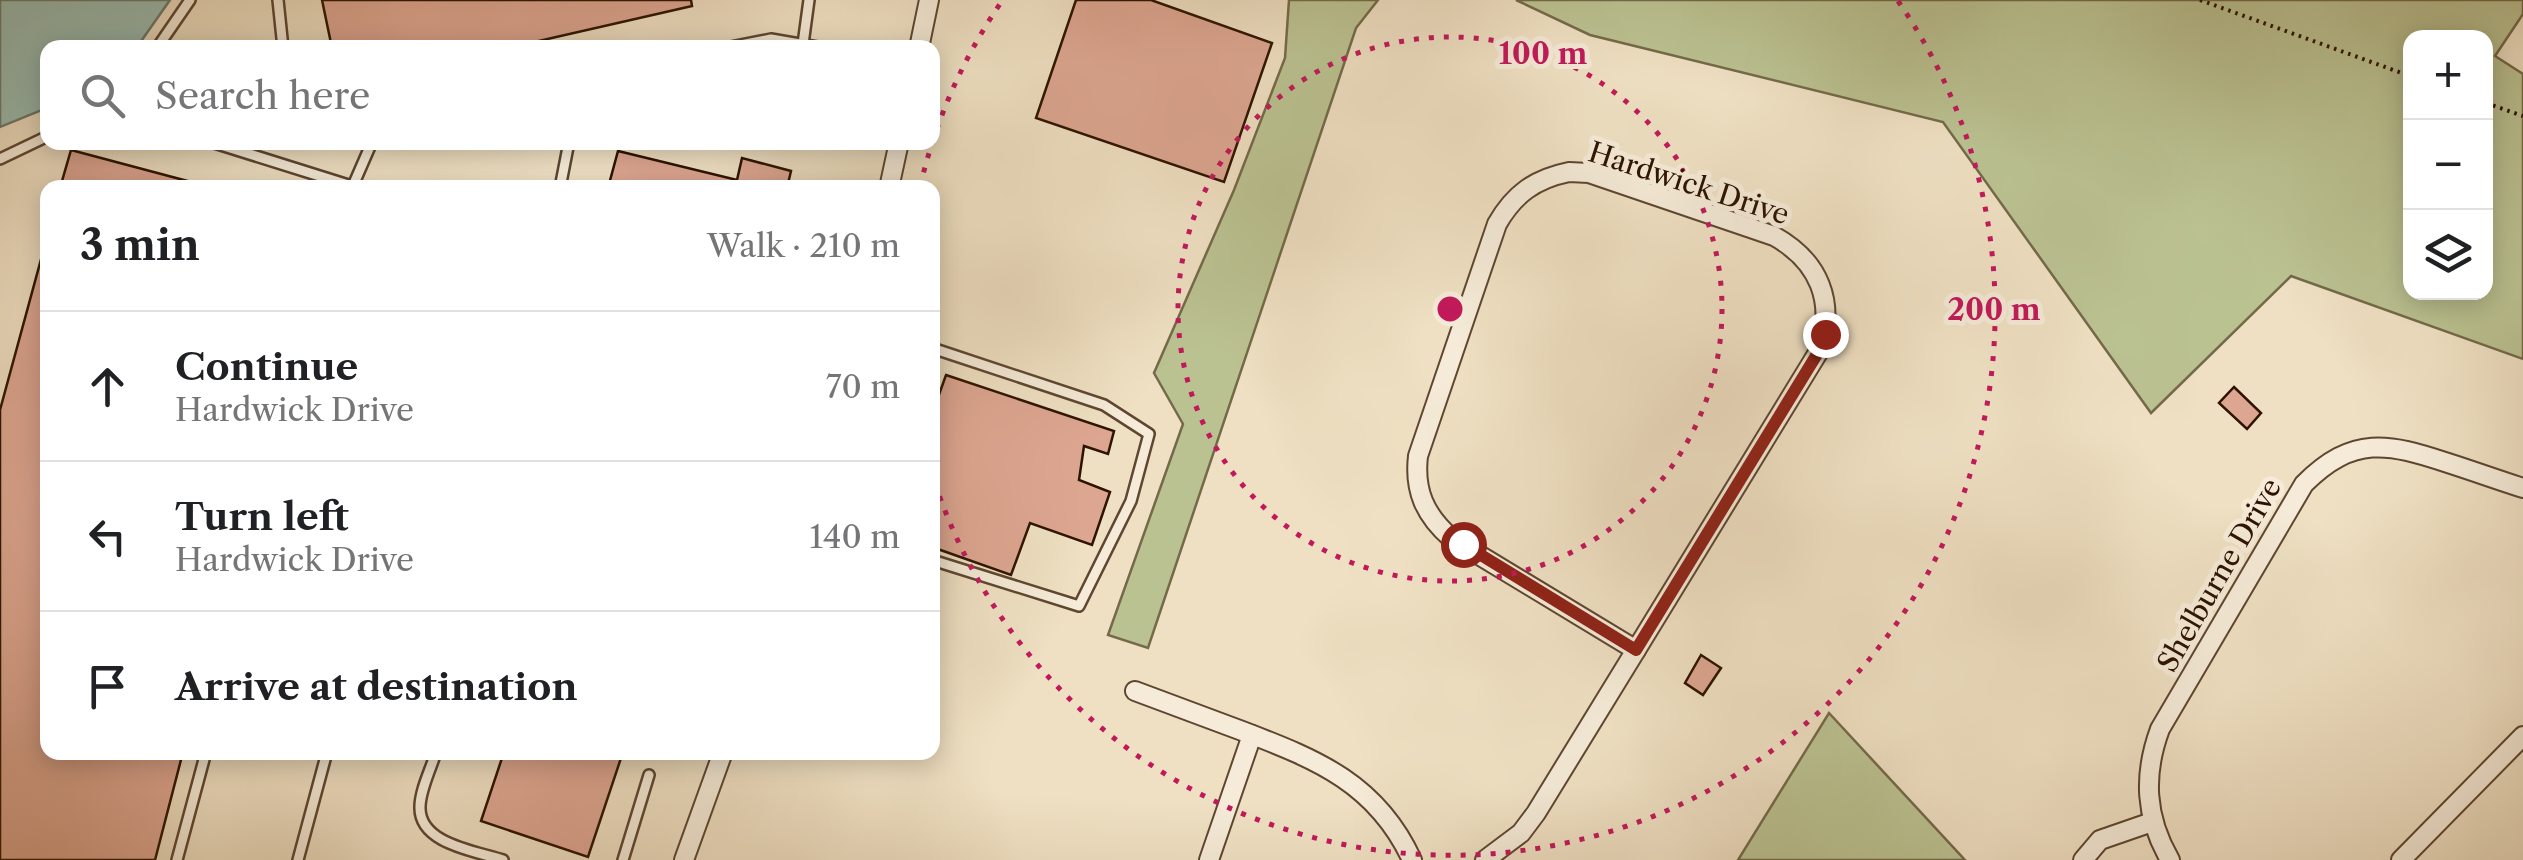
<!DOCTYPE html>
<html lang="en">
<head>
<meta charset="utf-8">
<style>
  body { margin:0; font-family:"Libre Caslon Text",serif; background:#f2f2f2; color:#202124 }
  .controls { position:absolute; right:30px; top:30px; display:grid; overflow:hidden; border-radius:20px; box-shadow:0 5px 25px #0003 }
  .controls button { width:90px; height:90px; display:grid; place-items:center; padding:0; border:0; border-bottom:2px solid #e0e0e0; background:#fff; color:#202124; font:50px sans-serif }
  .stop { position:absolute; width:30px; height:30px; margin:-22px; border:8px solid #8f2418; border-radius:50%; background:#fff }
  .stop.end { background:#8f2418; border-color:#fff; box-shadow:0 2px 10px #0008 }
  .list { margin:0; padding:0; list-style:none }
  h2 { display:flex; justify-content:space-between; align-items:center; height:130px; margin:0; padding:0 40px; font-size:42px }
  h2 small { font-size:32px; font-weight:400; color:#757577 }
  .list li { display:grid; grid-template-columns:65px 1fr auto; gap:30px; align-items:center; box-sizing:border-box; height:150px; padding:0 40px; border-top:2px solid #e0e0e0 }
  .list b { display:block; font-size:38px; white-space:nowrap }
  .list p { margin:0; font-size:32px; white-space:nowrap; color:#757577 }
  .list em { font-size:32px; font-style:normal; color:#757577 }
  .icon { flex:none; width:55px; height:55px; fill:none; stroke:currentColor; stroke-width:2; stroke-linecap:round; stroke-linejoin:round }
  .map { position:relative; flex:none; width:2523px; height:860px; overflow:hidden }
  .search { position:absolute; background:#fff; box-shadow:0 5px 25px #0003; left:40px; top:40px; width:900px; height:110px; display:flex; align-items:center; gap:25px; box-sizing:border-box; padding:0 35px; border-radius:20px; color:#757577; font-size:38px }
  .panel { position:absolute; background:#fff; box-shadow:0 5px 25px #0003; left:40px; top:180px; width:900px; height:580px; border-radius:20px }
  .map>svg:first-child { display:block }
  .green { fill:#bbc292; stroke:#746a49; stroke-width:2.5; fill-rule:evenodd }
  .water { fill:#9abdb2; stroke:#6e796b; stroke-width:2.5 }
  .building { fill:#dda691; stroke:#2d1300; stroke-width:2.5 }
  .lines { fill:none; stroke-linecap:round; stroke-linejoin:round }
  .lane-casing { stroke:#5e4631; stroke-width:14 }
  .street-casing { stroke:#5e4631; stroke-width:22 }
  .path { stroke:#2d1300; stroke-width:4; stroke-dasharray:2.5 5; stroke-linecap:butt }
  .lane { stroke:#f5ebd8; stroke-width:9 }
  .street { stroke:#f5ebd8; stroke-width:18 }
  .route { stroke:#8f2418; stroke-width:12 }
  .ring { fill:none; stroke:#c2185b; stroke-width:5; stroke-dasharray:5 10 }
  .labels { text-anchor:middle; dominant-baseline:central; stroke-width:10; stroke-linejoin:round; paint-order:stroke }
  .street-label { font-size:28px; fill:#2d1300; stroke:#f5ebd8 }
  .centre { fill:#c2185b; stroke:#f5ebd8; stroke-width:5 }
  .ring-label { font-size:30px; text-anchor:middle; font-weight:bold; fill:#c2185b; stroke:#f5ebd8; stroke-width:10; stroke-linejoin:round; paint-order:stroke }
</style>
</head>
<body>
<div class="map">
<svg width="2523" height="860" viewBox="0 0 2523 860">
  <rect width="100%" height="100%" fill="#efe0c3"/>
  <filter id="stains"><feTurbulence type="fractalNoise" baseFrequency=".002" numOctaves="4"/><feColorMatrix values="0 0 0 0 .2 0 0 0 0 .09 0 0 0 0 .02 0 0 0 .5 -.17"/></filter>
  <radialGradient id="worn" r=".72"><stop offset=".6" stop-color="#630" stop-opacity="0"/><stop offset="1" stop-color="#630" stop-opacity=".3"/></radialGradient>
  <g class="green">
    <polygon points="1289,0 1378,0 1356,28 1148,648 1108,635 1183,424 1154,373 1234,190 1285,58"/>
    <path d="M 1516,0 L 2523,0 L 2523,14 L 2495,56 L 2523,74 L 2523,359 L 2291,276 L 2151,413 L 1943,122 L 1590,35 ZM 2410,38 L 2486,38 L 2486,292 L 2410,292 Z"/>
    <polygon points="1829,713 1965,860 1738,860"/>
  </g>
  <polygon class="water" points="0,0 170,0 137,47 48,48 47,108 0,127"/>
  <g class="building">
    <polygon points="322,0 691,0 692,6 508,48 332,48"/>
    <polygon points="1076,0 1151,0 1272,43 1224,182 1036,118"/>
    <polygon points="71,150 195,183 195,188 60,188"/>
    <polygon points="618,151 737,180 742,158 791,171 787,188 608,188"/>
    <polygon points="43,252 48,253 48,752 183,752 155,860 0,860 0,410"/>
    <polygon points="946,375 1114,431 1108,454 1084,446 1079,480 1110,492 1092,545 1030,523 1011,575 932,547 932,414"/>
    <polygon points="2234,387 2261,413 2247,429 2219,403"/>
    <polygon points="1701,655 1721,668 1703,695 1685,683"/>
    <polygon points="504,752 623,752 588,857 481,821"/>
  </g>
  <g class="lines">
    <g class="lane-casing">
      <g id="lane">
        <polyline points="278,0 283,48"/>
        <polyline points="803,44 809,0"/>
        <polyline points="157,48 190,0"/>
        <polyline points="725,48 771,39 823,48"/>
        <polyline points="211,142 358,188"/>
        <polyline points="0,159 48,136"/>
        <polyline points="352,188 372,142"/>
        <polyline points="560,188 569,142"/>
        <polyline points="932,348 1104,405 1149,434 1131,501 1079,606 932,560"/>
        <path d="M 436,752 C 431,769 420,790 420,807 C 419,844 476,851 503,860"/>
        <polyline points="177,860 206,752"/>
        <polyline points="298,860 327,752"/>
        <polyline points="623,860 649,775"/>
      </g>
    </g>
    <g class="street-casing">
      <g id="street">
        <polyline points="919,48 929,0"/>
        <path d="M 1569,172 L 1589,173 L 1774,236 C 1819,261 1836,302 1819,351 L 1636,650 L 1451,538 C 1425,515 1414,491 1418,456 L 1497,224 C 1514,194 1535,179 1569,172 Z"/>
        <polyline points="889,188 899,142"/>
        <path d="M 1135,691 C 1172,705 1208,718 1245,732 C 1318,760 1377,784 1412,860"/>
        <polyline points="684,860 723,752"/>
        <polyline points="1209,860 1252,735"/>
        <polyline points="1485,860 1521,833 1536,813 1636,650"/>
        <polyline points="2083,860 2100,840 2152,822"/>
        <path d="M 2170,860 C 2145,817 2143,775 2160,729 L 2304,484 C 2353,435 2388,443 2448,463 C 2473,471 2498,480 2523,488"/>
        <polyline points="2401,860 2523,736"/>
      </g>
    </g>
    <g class="path">
      <polyline points="2200,0 2410,76"/>
      <polyline points="2486,103 2523,116"/>
    </g>
    <use href="#lane" class="lane"/>
    <use href="#street" class="street"/>
  </g>
  <g class="lines">
    <polyline class="route" points="1463,544 1636,650 1819,351 1825,334"/>
  </g>
  <g class="ring">
    <circle cx="1450" cy="309" r="272"/>
    <path d="M920 187A544 544 0 0 1 1002 1M1898 1A544 544 0 1 1 933 477"/>
  </g>
  <g class="labels">
    <g class="street-label">
      <text transform="translate(1689 183) rotate(18)">Hardwick Drive</text>
      <text transform="translate(2219 575) rotate(-60)">Shelburne Drive</text>
    </g>
  </g>
  <circle cx="1450" cy="309" r="15" class="centre"/>
  <g class="ring-label">
    <text x="1543" y="64">100 m</text>
    <text x="1994" y="320">200 m</text>
  </g>
  <rect width="100%" height="100%" filter="url(#stains)"/>
  <rect width="100%" height="100%" fill="url(#worn)"/>
</svg>
<div class="controls">
<button>+</button>
<button>−</button>
<button><svg class="icon" aria-label="layers" viewBox="0 0 24 24"><path d="M12 4l9 5-9 5-9-5zM3 14l9 5 9-5"/></svg></button>
</div>
<div class="stop" style="left:1463px;top:544px"></div>
<div class="stop end" style="left:1825px;top:334px"></div>
<div class="search"><svg class="icon" aria-label="search" viewBox="0 0 24 24"><circle cx="10" cy="10" r="6"/><path d="M15 15l6 6"/></svg>Search here</div>
<section class="panel">
<h2>3 min<small>Walk · 210 m</small></h2>
<ul class="list">
<li><svg class="icon" aria-label="ahead" viewBox="0 0 24 24"><path d="M12 20V5M6 11l6-6 6 6"/></svg><div><b>Continue</b><p>Hardwick Drive</p></div><em>70 m</em></li>
<li><svg class="icon" aria-label="left" viewBox="0 0 24 24"><path d="M17 20v-9H6M10 6l-5 5 5 5"/></svg><div><b>Turn left</b><p>Hardwick Drive</p></div><em>140 m</em></li>
<li><svg class="icon" aria-label="arrive" viewBox="0 0 24 24"><path d="M6 21V4h12l-3 4 3 4H6"/></svg><div><b>Arrive at destination</b></div></li>
</ul>
</section>
</div>
</body>
</html>
